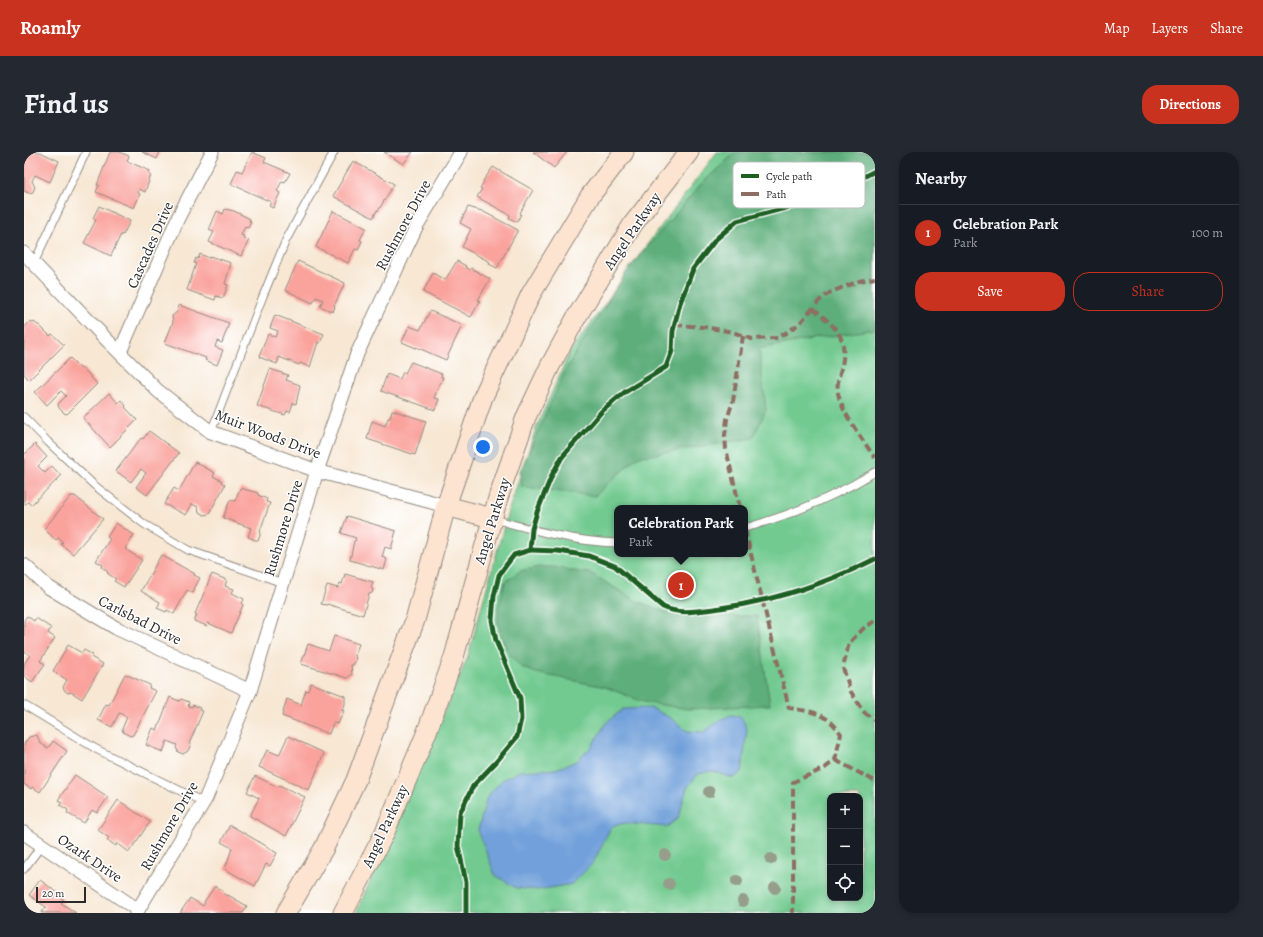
<!DOCTYPE html>
<html lang="en">
<head>
<meta charset="utf-8">
<style>
  body { margin:0; font-family:Alegreya,serif; background:#242831; color:#f1f3f6 }
  .controls { position:absolute; right:12px; bottom:12px; display:grid; overflow:hidden; border-radius:8px; box-shadow:0 2px 6px #0003 }
  .controls button { width:36px; height:36px; display:grid; place-items:center; padding:0; border:0; border-bottom:1px solid #363941; background:#171b24; color:#f1f3f6; font:20px sans-serif }
  .scale { position:absolute; left:12px; bottom:10px; width:50px; box-sizing:border-box; padding-left:4px; border:2px solid #2b2b2b; border-top:0; font-size:11px; line-height:14px; white-space:nowrap; color:#2b2b2b; -webkit-text-stroke:3px #fff; paint-order:stroke }
  .you { position:absolute; left:459px; top:295px; width:14px; height:14px; margin:-10px; border:3px solid #fff; border-radius:50%; background:#1a73e8; box-shadow:0 0 0 6px #1a73e833 }
  .badge { display:grid; place-items:center; width:26px; height:26px; border-radius:50%; background:#c8321e; color:#fff; font-size:13px; font-weight:700 }
  .pin { position:absolute; translate:-50% -50%; border:2px solid #fff; box-shadow:0 1px 4px #0006 }
  .popup { position:absolute; left:590px; top:353px; width:134px; height:52px; box-sizing:border-box; display:grid; place-content:center; border-radius:8px; background:#171b24; filter:drop-shadow(0 1px 3px #0005); font-size:13px; white-space:nowrap; color:#9ea1a6 }
  .popup b { font-size:15px; color:#f1f3f6 }
  .popup::after { content:''; position:absolute; left:50%; top:100%; margin-left:-8px; border:8px solid transparent; border-top-color:#171b24 }
  .list { margin:0; padding:0; list-style:none }
  h2 { display:flex; justify-content:space-between; align-items:center; height:52px; margin:0; padding:0 16px; font-size:17px }
  h2 small { font-size:13px; font-weight:400; color:#9ea1a6 }
  .list li { display:grid; grid-template-columns:26px 1fr auto; gap:12px; align-items:center; box-sizing:border-box; height:56px; padding:0 16px; border-top:1px solid #363941 }
  .list b { display:block; font-size:15px; white-space:nowrap }
  .list p { margin:0; font-size:13px; white-space:nowrap; color:#9ea1a6 }
  .list em { font-size:13px; font-style:normal; color:#9ea1a6 }
  .actions { display:flex; gap:8px; padding:12px 16px }
  .actions a { flex:1; padding:9px 0; border:1px solid #c8321e; border-radius:16px; text-align:center; font-size:14px; color:#c8321e }
  .actions .main { background:#c8321e; color:#fff }
  .icon { flex:none; width:22px; height:22px; fill:none; stroke:currentColor; stroke-width:2; stroke-linecap:round; stroke-linejoin:round }
  .map { position:relative; flex:none; width:851px; height:761px; overflow:hidden; border-radius:16px }
  header { display:flex; align-items:center; gap:24px; box-sizing:border-box; height:56px; padding:0 20px; background:#c8321e; color:#fff }
  header strong { font-size:19px }
  nav { display:flex; gap:22px; margin-inline-start:auto; font-size:14px }
  .intro { display:flex; align-items:center; justify-content:space-between; box-sizing:border-box; height:96px; padding:0 24px }
  h1 { margin:0; font-size:28px }
  .button { padding:10px 18px; border-radius:16px; background:#c8321e; color:#fff; font-size:14px; font-weight:700 }
  main { display:flex; gap:24px; padding:0 24px }
  aside { flex:1; background:#171b24; border-radius:16px; box-shadow:0 2px 6px #0003 }
  .map>svg:first-child { display:block }
  .green { fill:#72ca90; stroke:#4e7a5e; fill-rule:evenodd }
  .forest { fill:#5dae7a; stroke:#446c52 }
  .water { fill:#71a0da; stroke:#4e6682 }
  .building { fill:#faa29c }
  .lines { fill:none; stroke-linecap:round; stroke-linejoin:round }
  .lane-casing { stroke:#91897f; stroke-width:9 }
  .street-casing { stroke:#91897f; stroke-width:15 }
  .secondary-casing { stroke:#91897f; stroke-width:21 }
  .lane { stroke:#fff; stroke-width:7 }
  .street { stroke:#fff; stroke-width:13 }
  .secondary { stroke:#fde4d1; stroke-width:19 }
  .quiet { stroke:#8d6e63; stroke-width:4; stroke-dasharray:8 4; stroke-linecap:butt }
  .cycleway-casing { stroke:#fff; stroke-width:8 }
  .cycleway { stroke:#1b5e20; stroke-width:5 }
  .tree { fill:#959e8a }
  .labels { text-anchor:middle; dominant-baseline:central; stroke-width:3; stroke-linejoin:round; paint-order:stroke }
  .street-label { font-size:15px; fill:#2b2b2b; stroke:#fff }
  .key { fill:#fff; stroke:#bfbfbf; stroke-width:1 }
  .key-label { font-size:11px; fill:#2b2b2b }
</style>
</head>
<body>
<header>
<strong>Roamly</strong>
<nav><a>Map</a><a>Layers</a><a>Share</a></nav>
</header>
<div class="intro"><h1>Find us</h1><a class="button">Directions</a></div>
<main>
<div class="map">
<svg width="851" height="761" viewBox="0 0 851 761">
  <rect width="100%" height="100%" fill="#fff"/>
  <filter id="ink" filterUnits="userSpaceOnUse"><feTurbulence type="fractalNoise" baseFrequency=".025" numOctaves="2"/><feDisplacementMap in="SourceGraphic" scale="8" xChannelSelector="R" yChannelSelector="G"/><feConvolveMatrix kernelMatrix="1 2 1 2 8 2 1 2 1" color-interpolation-filters="sRGB"/></filter>
  <filter id="wash" filterUnits="userSpaceOnUse"><feTurbulence type="fractalNoise" baseFrequency=".012" numOctaves="4" result="noise"/><feDisplacementMap in="SourceGraphic" scale="16" xChannelSelector="R" yChannelSelector="G"/><feGaussianBlur stdDeviation="0.9" result="paint"/><feColorMatrix in="noise" values="0 0 0 0 0 0 0 0 0 0 0 0 0 0 0 0 0 1.4 0 .05"/><feComposite in="paint" operator="in"/></filter>
  <g filter="url(#wash)">
    <rect width="100%" height="100%" fill="#f7e7d3"/>
    <path class="green" d="M 693,0 L 851,0 L 851,761 L 332,761 L 443,507 L 484,360 L 512,276 L 545,202 L 619,98 ZM 593,356 L 721,356 L 721,402 L 593,402 ZM 806,644 L 836,644 L 836,746 L 806,746 Z"/>
    <g class="forest">
      <polygon points="712,0 851,0 851,177 788,187 735,197 742,258 729,286 613,305 571,344 498,335 496,319 543,215 603,119 677,32"/>
      <polygon points="515,415 529,415 568,422 611,448 654,465 733,464 746,553 664,557 619,550 581,535 512,521 497,515 487,504 479,490 474,471 474,456 481,430 496,419"/>
    </g>
    <polygon class="water" points="628,556 648,567 663,579 680,580 696,568 707,563 717,565 723,576 718,620 709,626 688,619 674,622 663,636 654,666 643,675 601,671 587,675 569,711 548,732 514,738 492,736 471,723 454,678 463,645 478,628 496,619 532,617 553,609 568,594 582,571 599,557"/>
    <g id="blocks">
      <g class="building">
        <polygon points="0,0 16,0 35,9 26,30 11,23 8,29 11,35 9,40 5,41 0,39"/>
        <polygon points="86,0 95,0 105,4 103,9 126,19 125,22 127,23 121,40 115,37 114,41 116,42 110,56 72,40 75,33 73,33"/>
        <polygon points="118,0 136,0 133,7"/>
        <polygon points="228,0 242,6 240,10 266,21 261,30 258,29 253,39 256,41 249,56 245,54 247,50 207,32 213,18 218,20"/>
        <polygon points="360,0 389,0 379,12"/>
        <polygon points="509,0 543,0 530,16"/>
        <polygon points="329,9 370,32 354,59 353,58 349,66 309,44"/>
        <polygon points="469,15 509,38 496,61 497,62 493,70 485,66 486,63 453,45 458,37 456,36 460,30 459,29"/>
        <polygon points="75,54 106,69 99,83 97,82 87,104 60,91 72,68 69,66"/>
        <polygon points="444,55 458,59 494,78 473,116 465,112 466,110 438,95 447,77 436,71"/>
        <polygon points="201,57 210,59 226,67 225,69 227,70 224,76 221,75 217,83 220,84 219,86 225,88 217,104 185,90 190,80 185,78 193,59 199,62"/>
        <polygon points="309,59 342,76 336,88 338,89 334,98 331,97 324,111 292,95"/>
        <polygon points="176,102 185,106 186,104 207,111 201,132 204,133 199,146 192,144 191,148 163,138 172,112 170,111 172,106 174,107"/>
        <polygon points="274,109 321,131 310,154 311,154 309,160 296,154 299,148 292,145 289,151 261,138"/>
        <polygon points="433,109 442,114 441,115 446,118 447,116 466,127 454,148 456,149 447,165 399,140 409,121 421,128"/>
        <polygon points="155,153 205,171 198,191 193,189 191,195 199,198 193,213 181,208 182,206 141,191 149,170 148,164 153,160"/>
        <polygon points="406,159 438,173 422,208 392,195 392,196 378,190 385,174 396,178"/>
        <polygon points="251,163 300,182 296,191 294,190 286,215 276,211 275,213 255,205 253,212 235,205 244,182 251,185 254,179 246,176"/>
        <polygon points="6,169 9,171 10,170 14,173 15,173 26,184 28,182 40,193 5,228 0,222 0,176"/>
        <polygon points="46,206 57,217 59,216 73,232 43,262 40,261 35,256 34,252 42,244 37,239 23,253 11,240"/>
        <polygon points="387,210 418,222 417,225 419,225 417,231 416,231 410,246 415,247 411,258 357,239 363,222 376,227 379,220 381,221"/>
        <polygon points="246,217 264,223 262,228 276,233 272,252 269,251 266,260 263,259 261,263 233,254"/>
        <polygon points="85,241 94,251 97,248 102,254 101,255 113,268 86,295 59,266"/>
        <polygon points="368,258 402,269 391,303 343,287 348,269 361,274 364,266 366,266"/>
        <polygon points="125,279 155,301 123,343 112,335 122,321 117,317 107,330 92,319 117,286 119,287"/>
        <polygon points="11,292 23,305 14,314 21,321 28,314 37,324 7,353 4,350 0,353 0,303"/>
        <polygon points="171,310 191,321 189,324 198,329 197,330 201,333 185,362 180,363 175,360 174,355 168,352 162,363 140,352 150,336 155,339"/>
        <polygon points="216,336 234,341 234,343 243,347 242,350 246,351 236,379 237,380 234,389 224,385 227,376 199,366 206,348 211,349"/>
        <polygon points="47,344 51,344 79,367 49,402 37,392 39,390 34,386 32,388 20,377"/>
        <polygon points="323,364 372,379 367,397 361,395 358,405 363,407 360,418 326,408 330,389 331,389 332,386 317,381"/>
        <polygon points="92,371 110,383 101,397 118,408 100,435 90,429 92,427 83,421 84,420 78,415 79,413 72,409 86,387 83,385"/>
        <polygon points="137,403 171,422 170,423 176,426 170,437 171,437 169,441 163,438 150,462 143,458 142,460 133,456 136,450 117,439"/>
        <polygon points="188,422 203,428 201,434 210,437 208,441 220,447 218,452 219,453 207,481 184,471 183,474 170,469 173,463 171,462"/>
        <polygon points="321,422 349,430 347,435 349,438 348,441 345,442 339,463 303,452 303,453 297,452 303,433 314,436 316,431 318,432"/>
        <polygon points="3,464 10,469 12,466 27,476 24,481 31,486 16,509 21,512 8,530 0,524 0,512 6,503 0,499 0,468"/>
        <polygon points="310,484 335,492 331,503 332,508 329,513 327,513 328,522 323,526 277,512 284,492 305,499"/>
        <polygon points="44,493 58,501 60,498 69,503 67,505 79,512 58,547 47,540 44,541 41,539 39,535 43,528 29,519"/>
        <polygon points="101,522 126,533 125,536 132,539 109,583 106,584 99,580 98,577 103,565 95,561 88,575 74,568 82,552 85,553"/>
        <polygon points="287,531 321,544 321,552 319,557 317,558 320,559 314,572 309,571 305,582 258,564 263,547 277,553 282,538 284,539"/>
        <polygon points="146,545 155,549 157,547 165,550 164,554 168,555 169,553 176,556 175,558 179,559 165,592 167,592 164,599 159,602 154,600 152,595 153,593 143,589 139,600 122,593 129,576 133,578"/>
        <polygon points="13,583 16,591 24,596 29,589 43,599 16,640 8,635 7,637 0,632 0,592 5,585"/>
        <polygon points="264,584 300,601 285,638 235,615 243,598 255,603"/>
        <polygon points="51,623 84,645 73,661 68,658 60,671 43,661 44,658 36,653 38,650 34,648"/>
        <polygon points="231,624 254,635 255,633 281,645 262,684 226,664 235,646 223,640"/>
        <polygon points="94,648 126,670 105,700 93,691 92,694 83,688 85,686 74,678"/>
        <polygon points="206,673 249,698 249,699 253,701 246,714 242,712 231,734 201,717 208,696 197,690"/>
        <polygon points="16,728 38,744 37,746 40,748 37,751 52,761 17,761 22,755 5,743"/>
        <polygon points="191,734 200,740 199,741 204,744 204,743 223,754 219,761 156,761 166,746 179,754 181,750 180,750"/>
      </g>
    </g>
  </g>
  <g filter="url(#ink)">
    <use href="#blocks" fill-opacity="0" stroke="#91897f" stroke-width="1"/>
    <g class="lines">
      <g class="lane-casing">
        <g id="lane">
          <polyline points="10,111 62,0"/>
          <polyline points="0,265 24,290 70,333 120,372 164,398 259,431"/>
          <polyline points="187,280 239,144 262,88 310,0"/>
          <path d="M 470,367 C 509,378 552,390 593,391"/>
          <path d="M 721,376 C 767,363 810,345 851,320"/>
          <polyline points="0,553 72,597 179,650"/>
          <polyline points="0,717 18,693"/>
        </g>
      </g>
      <g class="street-casing">
        <g id="street">
          <polyline points="0,101 83,188 134,239 187,280 293,319 422,354"/>
          <polyline points="96,200 154,66 188,0"/>
          <polyline points="0,413 24,435 92,476 226,539"/>
          <polyline points="0,681 114,758"/>
          <polyline points="112,761 182,646 226,539 293,319 333,202 392,75 437,0"/>
        </g>
      </g>
      <g class="secondary-casing">
        <g id="secondary">
          <polyline points="422,354 468,366"/>
          <polyline points="262,761 300,696 332,628 391,468 422,354 459,245 507,142 566,44 600,0"/>
          <polyline points="319,761 360,682 402,582 430,505 474,346 502,265 526,214 552,166 609,72 665,0"/>
        </g>
      </g>
      <use href="#lane" class="lane"/>
      <use href="#street" class="street"/>
      <use href="#secondary" class="secondary"/>
      <g class="quiet">
        <path d="M 789,156 C 813,177 825,184 817,218 C 814,227 812,236 815,245 C 819,262 841,291 851,306"/>
        <polyline points="651,173 680,175 709,180 728,187 754,186 775,172 796,148 807,140 835,129 851,126"/>
        <polyline points="716,356 702,297 701,283 703,267 709,249 719,184"/>
        <path d="M 721,378 L 765,556 C 789,560 802,560 817,582 L 811,608 L 801,616 L 769,630 L 769,761"/>
        <polyline points="851,469 840,476 825,491 819,516 827,540 840,560 851,569"/>
        <polyline points="811,608 851,629"/>
      </g>
      <g class="cycleway-casing">
        <g id="cycleway">
          <path d="M 506,398 L 534,399 L 565,404 L 591,414 L 639,455 C 656,463 672,459 690,457 C 746,450 801,432 851,407"/>
          <polyline points="442,761 442,730 434,694 436,661 449,634 472,610 493,585 497,567 496,546 472,489 468,468 470,444 475,423 483,412 490,403 506,398 508,377 513,360 528,323 538,305 578,259 601,240 642,215 648,199 649,179 656,151 669,117 692,87 713,69 769,54 808,41 851,19"/>
        </g>
      </g>
      <use href="#cycleway" class="cycleway"/>
    </g>
    <g class="tree">
      <circle cx="685" cy="640" r="6"/>
      <circle cx="641" cy="703" r="6"/>
      <circle cx="747" cy="707" r="6"/>
      <circle cx="713" cy="729" r="6"/>
      <circle cx="645" cy="732" r="6"/>
      <circle cx="751" cy="736" r="6"/>
      <circle cx="719" cy="749" r="6"/>
    </g>
  </g>
  <g class="labels">
    <g class="street-label">
      <text transform="translate(379 73) rotate(-62)">Rushmore Drive</text>
      <text transform="translate(608 79) rotate(-56)">Angel Parkway</text>
      <text transform="translate(126 93) rotate(-66)">Cascades Drive</text>
      <text transform="translate(244 282) rotate(21)">Muir Woods Drive</text>
      <text transform="translate(468 369) rotate(-73)">Angel Parkway</text>
      <text transform="translate(259 376) rotate(-73)">Rushmore Drive</text>
      <text transform="translate(116 468) rotate(27)">Carlsbad Drive</text>
      <text transform="translate(145 674) rotate(-60)">Rushmore Drive</text>
      <text transform="translate(361 674) rotate(-65)">Angel Parkway</text>
      <text transform="translate(66 706) rotate(34)">Ozark Drive</text>
    </g>
  </g>
  <rect x="709" y="10" width="132" height="46" rx="6" class="key"/>
  <rect x="717" y="22" width="18" height="4" fill="#1b5e20"/>
  <rect x="717" y="40" width="18" height="4" fill="#8d6e63"/>
  <g class="key-label">
    <text x="742" y="28">Cycle path</text>
    <text x="742" y="46">Path</text>
  </g>
</svg>
<div class="controls">
<button>+</button>
<button>−</button>
<button><svg class="icon" aria-label="locate" viewBox="0 0 24 24"><circle cx="12" cy="12" r="6"/><path d="M12 2v4M12 18v4M2 12h4M18 12h4"/></svg></button>
</div>
<div class="scale">20 m</div>
<div class="you"></div>
<div class="pin badge" style="left:657px;top:433px">1</div>
<div class="popup"><b>Celebration Park</b>Park</div>
</div>
<aside>
<h2>Nearby<small></small></h2>
<ul class="list">
<li><span class="badge">1</span><div><b>Celebration Park</b><p>Park</p></div><em>100 m</em></li>
</ul>
<div class="actions"><a class="main">Save</a><a>Share</a></div>
</aside>
</main>
</body>
</html>
